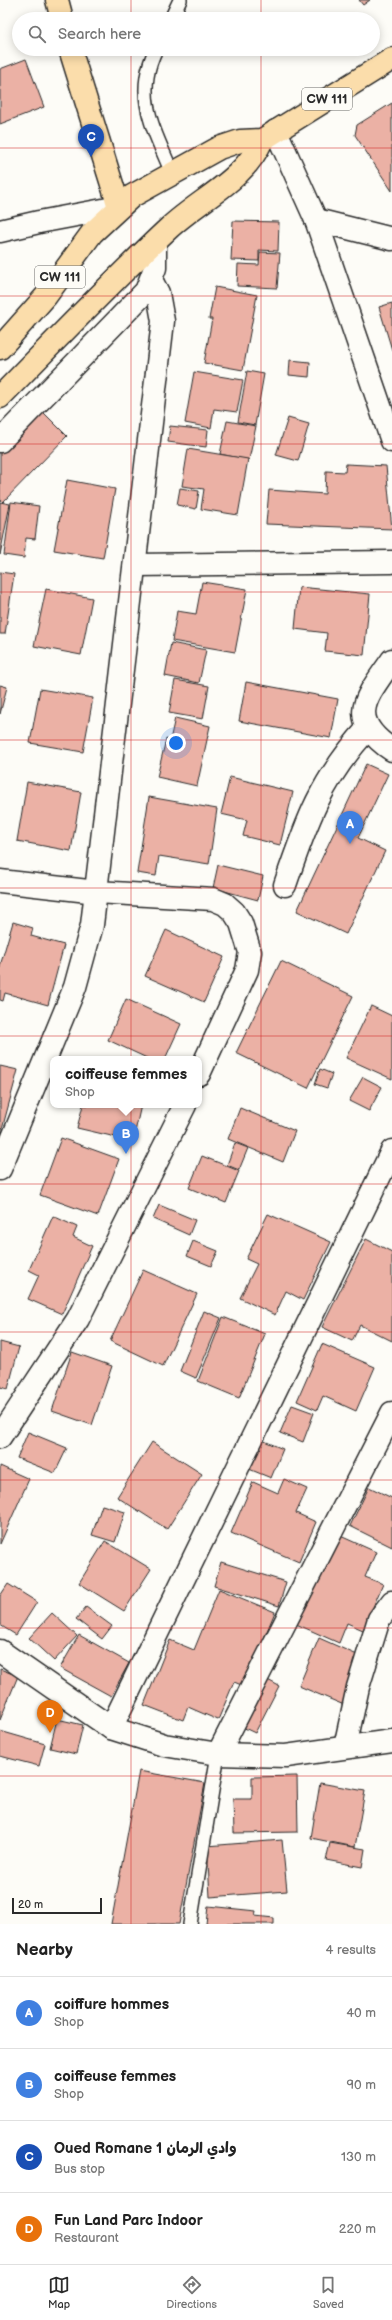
<!DOCTYPE html>
<html lang="en">
<head>
<meta charset="utf-8">
<style>
  body { margin:0; font-family:"Balsamiq Sans","Playpen Sans Arabic",sans-serif; background:#f6f6f6; color:#222 }
  .scale { position:absolute; left:12px; bottom:10px; width:90px; box-sizing:border-box; padding-left:4px; border:2px solid #2b2b2b; border-top:0; font-size:11px; line-height:14px; white-space:nowrap; color:#2b2b2b; -webkit-text-stroke:3px #fdfcf7; paint-order:stroke }
  .you { position:absolute; left:176px; top:743px; width:14px; height:14px; margin:-10px; border:3px solid #fff; border-radius:50%; background:#1a73e8; box-shadow:0 0 0 6px #1a73e833 }
  .badge { display:grid; place-items:center; width:26px; height:26px; border-radius:50%; background:#2b2b2b; color:#fff; font-size:13px; font-weight:700 }
  .pin { position:absolute; translate:-50% -33px; filter:drop-shadow(0 1px 2px #0008) }
  .pin::after { content:''; position:absolute; top:21px; width:14px; height:12px; background:inherit; clip-path:polygon(0 0,100% 0,50% 100%) }
  .popup { position:absolute; left:50px; top:1056px; width:152px; height:52px; box-sizing:border-box; display:grid; place-content:center; border-radius:8px; background:#fff; filter:drop-shadow(0 1px 3px #0005); font-size:13px; white-space:nowrap; color:#767676 }
  .popup b { font-size:15px; color:#222 }
  .popup::after { content:''; position:absolute; left:50%; top:100%; margin-left:-8px; border:8px solid transparent; border-top-color:#fff }
  .list { margin:0; padding:0; list-style:none }
  h2 { display:flex; justify-content:space-between; align-items:center; height:52px; margin:0; padding:0 16px; font-size:17px }
  h2 small { font-size:13px; font-weight:400; color:#767676 }
  .list li { display:grid; grid-template-columns:26px 1fr auto; gap:12px; align-items:center; box-sizing:border-box; height:72px; padding:0 16px; border-top:1px solid #e0e0e0 }
  .list b { display:block; font-size:15px; white-space:nowrap }
  .list p { margin:0; font-size:13px; white-space:nowrap; color:#767676 }
  .list em { font-size:13px; font-style:normal; color:#767676 }
  .icon { flex:none; width:22px; height:22px; fill:none; stroke:currentColor; stroke-width:2; stroke-linecap:round; stroke-linejoin:round }
  .map { position:relative; flex:none; width:392px; height:1924px; overflow:hidden }
  .search { position:absolute; background:#fff; box-shadow:0 2px 10px #0003; left:12px; right:12px; top:12px; height:44px; display:flex; align-items:center; gap:10px; box-sizing:border-box; padding:0 14px; border-radius:22px; color:#767676; font-size:15px }
  .sheet { height:340px; background:#fff }
  nav { display:flex; justify-content:space-around; align-items:center; box-sizing:border-box; height:56px; border-top:1px solid #e0e0e0; background:#fff; font-size:11px; color:#767676 }
  nav a { display:grid; justify-items:center; gap:2px }
  nav .on { color:#2b2b2b }
  .map>svg:first-child { display:block }
  .building { fill:#ebb1a5; stroke:#2b2b2b }
  .lines { fill:none; stroke-linecap:round; stroke-linejoin:round }
  .lane-casing { stroke:#2b2b2b; stroke-width:16 }
  .street-casing { stroke:#2b2b2b; stroke-width:25 }
  .secondary-casing { stroke:#2b2b2b; stroke-width:25 }
  .primary-casing { stroke:#2b2b2b; stroke-width:25 }
  .lane { stroke:#fdfcf7; stroke-width:13 }
  .street { stroke:#fdfcf7; stroke-width:22 }
  .secondary { stroke:#fdfcf7; stroke-width:22 }
  .primary { stroke:#fbddab; stroke-width:22 }
  .grid { fill:none; stroke:#d62828; stroke-width:1; stroke-opacity:0.55 }
  .labels { text-anchor:middle; dominant-baseline:central; stroke-width:4; stroke-linejoin:round; paint-order:stroke }
  .shield { fill:#fdfcf7; stroke:#6a6a68; stroke-width:1 }
  .shield-label { font-size:13px; font-weight:bold; fill:#2b2b2b }
</style>
</head>
<body>
<div class="map">
<svg width="392" height="1924" viewBox="0 0 392 1924">
  <rect width="100%" height="100%" fill="#fdfcf7"/>
  <filter id="ink" filterUnits="userSpaceOnUse"><feTurbulence type="fractalNoise" baseFrequency=".025" numOctaves="2"/><feDisplacementMap in="SourceGraphic" scale="8" xChannelSelector="R" yChannelSelector="G"/><feConvolveMatrix kernelMatrix="1 2 1 2 8 2 1 2 1" color-interpolation-filters="sRGB"/></filter>
  <g filter="url(#ink)">
    <g class="building">
      <polygon points="359,0 370,0 363,5"/>
      <polygon points="26,59 44,107 0,124 0,69"/>
      <polygon points="392,103 392,191 355,135 357,125"/>
      <polygon points="233,221 279,222 278,251 259,250 259,261 231,260"/>
      <polygon points="260,252 280,253 277,288 237,286 238,264 259,265"/>
      <polygon points="215,287 257,295 243,370 204,363 212,319 209,319"/>
      <polygon points="392,303 392,350 379,307"/>
      <polygon points="290,360 310,362 309,377 289,375"/>
      <polygon points="247,371 264,374 255,425 238,422"/>
      <polygon points="194,372 243,380 237,412 214,409 211,428 185,423"/>
      <polygon points="37,406 67,436 3,502 0,499 0,444"/>
      <polygon points="288,418 309,424 298,461 276,455"/>
      <polygon points="227,421 256,426 249,460 220,454"/>
      <polygon points="170,426 208,430 206,447 168,442"/>
      <polygon points="188,449 248,459 238,515 201,509 204,489 182,486"/>
      <polygon points="346,464 386,466 392,529 266,524 269,490 325,494 326,471 345,472"/>
      <polygon points="67,480 115,489 103,558 54,550"/>
      <polygon points="180,488 199,491 196,509 177,505"/>
      <polygon points="0,502 10,504 0,555"/>
      <polygon points="11,502 39,506 35,539 26,538 24,558 4,555"/>
      <polygon points="0,572 14,574 5,634 0,634"/>
      <polygon points="202,582 247,589 235,652 172,641 177,611 196,614"/>
      <polygon points="299,587 370,594 364,655 325,651 327,633 295,629"/>
      <polygon points="46,589 92,598 81,655 34,646"/>
      <polygon points="171,643 206,650 199,683 165,676"/>
      <polygon points="175,680 209,686 203,719 169,713"/>
      <polygon points="246,682 338,699 331,738 239,721"/>
      <polygon points="0,685 7,687 0,714"/>
      <polygon points="40,689 93,698 83,752 30,743"/>
      <polygon points="175,718 210,726 197,786 157,777 166,739 170,740"/>
      <polygon points="366,764 388,774 358,838 385,851 346,934 297,911"/>
      <polygon points="230,777 293,792 280,845 243,836 247,820 221,814"/>
      <polygon points="27,782 81,792 71,851 17,841"/>
      <polygon points="149,797 217,809 209,864 159,856 156,876 137,873"/>
      <polygon points="218,865 263,876 258,900 213,888"/>
      <polygon points="13,922 33,928 31,936 64,945 48,1005 5,993 3,1001 0,1000 0,966"/>
      <polygon points="166,930 224,957 204,1002 145,976"/>
      <polygon points="281,961 353,996 308,1088 236,1053"/>
      <polygon points="126,999 181,1024 165,1059 149,1059 108,1040"/>
      <polygon points="371,1006 392,1016 392,1079 346,1058"/>
      <polygon points="0,1066 18,1070 1,1133 0,1133"/>
      <polygon points="320,1069 332,1074 327,1088 315,1084"/>
      <polygon points="363,1077 382,1087 369,1111 349,1101"/>
      <polygon points="83,1105 141,1105 133,1141 77,1128"/>
      <polygon points="240,1108 295,1131 283,1162 228,1139"/>
      <polygon points="61,1138 119,1159 98,1216 40,1195"/>
      <polygon points="235,1143 248,1148 239,1170 227,1165"/>
      <polygon points="202,1156 239,1171 226,1203 189,1188"/>
      <polygon points="159,1205 195,1220 189,1235 153,1219"/>
      <polygon points="268,1214 331,1242 303,1300 286,1291 275,1315 240,1298 257,1264 246,1259"/>
      <polygon points="53,1216 77,1227 73,1237 92,1246 62,1314 28,1299 39,1275 29,1270"/>
      <polygon points="366,1239 392,1252 392,1341 360,1325 352,1341 322,1327"/>
      <polygon points="193,1241 218,1251 211,1266 187,1256"/>
      <polygon points="143,1270 197,1294 163,1366 110,1341"/>
      <polygon points="204,1311 221,1318 196,1378 180,1371"/>
      <polygon points="223,1317 265,1334 239,1398 198,1381"/>
      <polygon points="0,1342 19,1347 8,1389 0,1387"/>
      <polygon points="322,1344 375,1367 356,1411 323,1396 317,1410 297,1401"/>
      <polygon points="72,1352 112,1366 92,1425 52,1411"/>
      <polygon points="292,1405 314,1413 303,1442 280,1433"/>
      <polygon points="28,1432 67,1448 55,1473 17,1458"/>
      <polygon points="262,1440 283,1449 271,1478 249,1469"/>
      <polygon points="152,1442 202,1474 167,1529 117,1497"/>
      <polygon points="0,1466 29,1479 0,1544"/>
      <polygon points="284,1479 307,1489 296,1513 316,1522 299,1562 231,1533 253,1482 278,1493"/>
      <polygon points="369,1487 392,1498 392,1547 350,1526"/>
      <polygon points="102,1505 125,1512 115,1542 92,1535"/>
      <polygon points="336,1534 376,1552 365,1577 383,1584 363,1630 347,1623 339,1643 296,1624"/>
      <polygon points="105,1541 151,1569 124,1611 79,1583"/>
      <polygon points="221,1562 286,1582 279,1606 214,1586"/>
      <polygon points="8,1584 37,1602 16,1635 0,1625 0,1596"/>
      <polygon points="219,1589 275,1612 244,1686 234,1682 218,1720 188,1707 183,1720 144,1705 170,1640 194,1650"/>
      <polygon points="86,1607 112,1626 102,1639 76,1619"/>
      <polygon points="52,1613 77,1636 54,1661 29,1638"/>
      <polygon points="79,1635 129,1663 111,1696 60,1668"/>
      <polygon points="319,1638 364,1658 344,1705 299,1686"/>
      <polygon points="0,1669 18,1676 0,1720"/>
      <polygon points="260,1676 279,1686 255,1733 236,1724"/>
      <polygon points="57,1719 83,1725 76,1754 50,1748"/>
      <polygon points="0,1731 45,1744 39,1766 0,1756"/>
      <polygon points="139,1771 205,1783 179,1924 111,1924"/>
      <polygon points="297,1776 298,1832 234,1833 233,1799 252,1799 252,1777"/>
      <polygon points="320,1783 365,1791 355,1847 311,1838"/>
      <polygon points="282,1840 287,1891 210,1897 207,1846"/>
      <polygon points="330,1843 365,1849 362,1867 326,1860"/>
      <polygon points="208,1906 256,1911 255,1916 274,1918 274,1924 206,1924"/>
    </g>
    <g class="lines">
      <g class="lane-casing">
        <g id="lane">
          <polyline points="171,19 180,0"/>
          <path d="M 156,49 C 133,96 154,129 172,173"/>
          <polyline points="190,1924 218,1754"/>
        </g>
      </g>
      <g class="street-casing">
        <g id="street">
          <polyline points="276,131 316,220 392,441"/>
          <polyline points="316,220 392,239"/>
          <polyline points="0,231 39,222 119,207"/>
          <polyline points="0,441 146,291 155,268 155,242"/>
          <polyline points="135,565 392,562"/>
          <path d="M 392,660 C 366,698 345,718 392,750"/>
          <polyline points="0,881 97,892 213,899 225,904 234,912 241,923 250,952 247,970 199,1074"/>
          <path d="M 285,885 C 307,820 321,780 368,728"/>
          <polyline points="0,1169 75,987 92,925 163,321 158,293 151,280"/>
          <polyline points="0,1437 78,1319 185,1105"/>
          <polyline points="111,1728 392,1151"/>
          <polyline points="345,1747 358,1687 379,1619 392,1602"/>
          <polyline points="218,1754 392,1413"/>
        </g>
      </g>
      <g class="secondary-casing">
        <polyline id="secondary" points="0,1651 111,1728 164,1745 218,1754 286,1756 392,1741"/>
      </g>
      <g class="primary-casing">
        <g id="primary">
          <polyline points="57,0 62,19"/>
          <polyline points="70,49 119,207"/>
          <polyline points="0,348 46,296 92,233 132,196 219,148 240,141 262,140 392,59"/>
          <path d="M 0,397 C 56,340 111,282 169,228 C 201,198 244,181 262,140"/>
        </g>
      </g>
      <use href="#lane" class="lane"/>
      <use href="#street" class="street"/>
      <use href="#secondary" class="secondary"/>
      <use href="#primary" class="primary"/>
    </g>
  </g>
  <path class="grid" d="M 131,0 L 131,19M 261,0 L 261,19M 131,49 L 131,1924M 261,49 L 261,1924M 0,148 L 392,148M 0,296 L 392,296M 0,444 L 392,444M 0,592 L 392,592M 0,740 L 392,740M 0,888 L 392,888M 0,1036 L 392,1036M 0,1184 L 392,1184M 0,1332 L 392,1332M 0,1480 L 392,1480M 0,1628 L 392,1628M 0,1776 L 392,1776"/>
  <g class="labels">
    <g class="shield">
      <rect x="302" y="88" width="50" height="22" rx="3"/>
      <rect x="35" y="266" width="50" height="22" rx="3"/>
    </g>
    <g class="shield-label">
      <text x="327" y="99">CW 111</text>
      <text x="60" y="277">CW 111</text>
    </g>
  </g>
</svg>
<div class="scale">20 m</div>
<div class="you"></div>
<div class="pin badge" style="left:350px;top:844px;background:#3f7fe0">A</div>
<div class="pin badge" style="left:126px;top:1154px;background:#3f7fe0">B</div>
<div class="popup"><b>coiffeuse femmes</b>Shop</div>
<div class="pin badge" style="left:91px;top:157px;background:#1a4fb4">C</div>
<div class="pin badge" style="left:50px;top:1733px;background:#e8710a">D</div>
<div class="search"><svg class="icon" aria-label="search" viewBox="0 0 24 24"><circle cx="10" cy="10" r="6"/><path d="M15 15l6 6"/></svg>Search here</div>
</div>
<section class="sheet">
<h2>Nearby<small>4 results</small></h2>
<ul class="list">
<li><span class="badge" style="background:#3f7fe0">A</span><div><b>coiffure hommes</b><p>Shop</p></div><em>40 m</em></li>
<li><span class="badge" style="background:#3f7fe0">B</span><div><b>coiffeuse femmes</b><p>Shop</p></div><em>90 m</em></li>
<li><span class="badge" style="background:#1a4fb4">C</span><div><b>Oued Romane 1 وادي الرمان</b><p>Bus stop</p></div><em>130 m</em></li>
<li><span class="badge" style="background:#e8710a">D</span><div><b>Fun Land Parc Indoor</b><p>Restaurant</p></div><em>220 m</em></li>
</ul>
</section>
<nav>
<a class="on"><svg class="icon" aria-label="map" viewBox="0 0 24 24"><path d="M3 6l6-2 6 2 6-2v14l-6 2-6-2-6 2zM9 4v14M15 6v14"/></svg>Map</a>
<a><svg class="icon" aria-label="directions" viewBox="0 0 24 24"><path d="M12 3l9 9-9 9-9-9zM9 14v-3h6M13 9l2 2-2 2"/></svg>Directions</a>
<a><svg class="icon" aria-label="saved" viewBox="0 0 24 24"><path d="M7 4h10v16l-5-4-5 4z"/></svg>Saved</a>
</nav>
</body>
</html>
